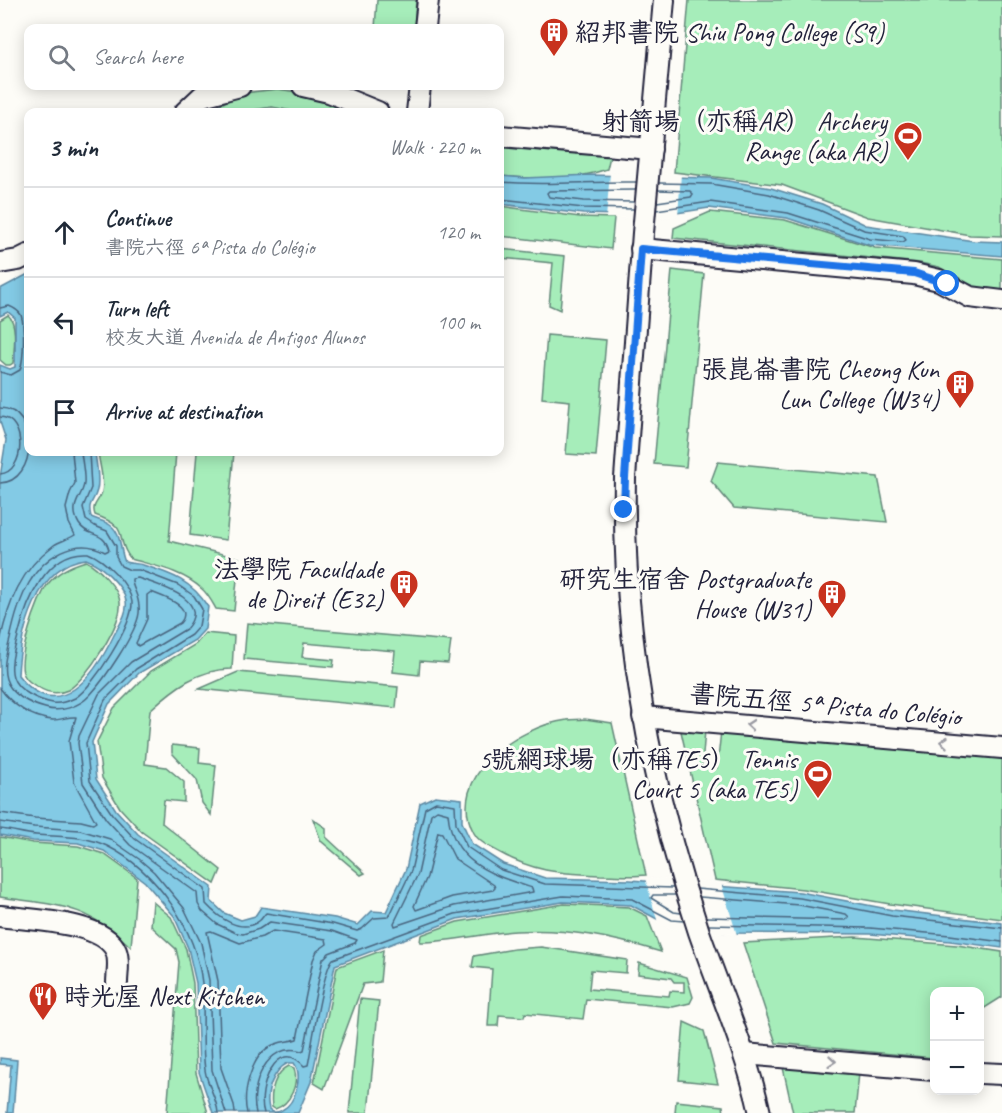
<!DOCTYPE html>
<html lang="en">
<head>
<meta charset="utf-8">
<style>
  body { margin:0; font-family:Caveat,"LXGW WenKai TC",sans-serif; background:#f6f6f7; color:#1f2937 }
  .controls { position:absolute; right:18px; bottom:18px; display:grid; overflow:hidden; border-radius:12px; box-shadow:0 3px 15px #0003 }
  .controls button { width:54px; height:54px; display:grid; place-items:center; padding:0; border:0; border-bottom:2px solid #e0e1e3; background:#fff; color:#1f2937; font:30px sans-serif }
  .stop { position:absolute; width:18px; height:18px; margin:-14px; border:4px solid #1a73e8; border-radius:50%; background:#fff }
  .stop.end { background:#1a73e8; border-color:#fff; box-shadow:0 2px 6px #0008 }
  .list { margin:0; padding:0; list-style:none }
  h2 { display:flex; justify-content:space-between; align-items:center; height:78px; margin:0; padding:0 24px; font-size:26px }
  h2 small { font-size:20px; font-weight:400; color:#747a83 }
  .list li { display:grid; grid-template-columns:39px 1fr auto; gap:18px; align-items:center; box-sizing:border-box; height:90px; padding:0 24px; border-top:2px solid #e0e1e3 }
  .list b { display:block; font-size:22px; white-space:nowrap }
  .list p { margin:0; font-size:20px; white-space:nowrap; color:#747a83 }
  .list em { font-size:20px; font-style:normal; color:#747a83 }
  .icon { flex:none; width:33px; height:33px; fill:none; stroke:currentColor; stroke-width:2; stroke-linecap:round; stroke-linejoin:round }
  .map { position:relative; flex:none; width:1002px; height:1113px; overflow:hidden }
  .search { position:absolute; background:#fff; box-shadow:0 3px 15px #0003; left:24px; top:24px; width:480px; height:66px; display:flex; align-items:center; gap:15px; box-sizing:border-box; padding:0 21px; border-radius:12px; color:#747a83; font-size:22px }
  .panel { position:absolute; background:#fff; box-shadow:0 3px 15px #0003; left:24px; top:108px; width:480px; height:348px; border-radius:12px }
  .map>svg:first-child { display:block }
  .green { fill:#a6edba; stroke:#64887a; stroke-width:1.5 }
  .water { fill:#83cae5; stroke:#5c87a1; stroke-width:1.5; fill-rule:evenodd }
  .pier { fill:#fdfcf7 }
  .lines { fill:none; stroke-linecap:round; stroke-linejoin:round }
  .shore { stroke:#49657f; stroke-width:1.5 }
  .minor-casing { stroke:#22223b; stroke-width:24 }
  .minor { stroke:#fdfcf7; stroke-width:20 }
  .oneway { stroke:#9a9aa2 }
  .route { stroke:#1a73e8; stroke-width:8 }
  .labels { text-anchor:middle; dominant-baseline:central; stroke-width:6; stroke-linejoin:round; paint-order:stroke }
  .poi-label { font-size:26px; fill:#22223b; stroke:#fdfcf7; text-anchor:end }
  .street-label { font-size:26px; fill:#22223b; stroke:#fdfcf7 }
</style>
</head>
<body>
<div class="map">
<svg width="1002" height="1113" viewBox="0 0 1002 1113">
  <rect width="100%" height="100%" fill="#fdfcf7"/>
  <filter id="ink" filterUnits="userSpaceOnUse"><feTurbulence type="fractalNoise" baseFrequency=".0167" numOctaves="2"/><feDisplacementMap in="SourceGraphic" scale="12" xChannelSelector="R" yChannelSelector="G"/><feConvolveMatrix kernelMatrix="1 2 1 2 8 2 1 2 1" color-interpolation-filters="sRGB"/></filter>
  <g filter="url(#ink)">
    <g class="green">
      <polygon points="377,0 416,0 414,28 375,28"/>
      <polygon points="689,0 1002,0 1002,236 970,235 868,217 782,185 674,172"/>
      <polygon points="278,89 310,94 356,112 297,112 272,107 240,112 205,112 243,93"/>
      <path d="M 500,144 L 611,152 L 607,169 C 574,181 534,179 500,176 Z"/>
      <polygon points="500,206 580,217 614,218 611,249 500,236"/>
      <polygon points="710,212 785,220 875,248 1002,259 1002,290 981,289 964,282 939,267 920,263 673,238 674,228"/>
      <polygon points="500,249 565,256 560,310 549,305 553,263 500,258"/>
      <polygon points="672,270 704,274 686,467 654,464"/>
      <path d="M 8,315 C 18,323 14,350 13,363 L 10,365 L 6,365 L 0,360 L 0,320 Z"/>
      <polygon points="547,335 606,340 596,456 566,454 570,401 542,398"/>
      <path d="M 98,452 L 176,452 L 169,541 L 239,558 L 234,611 L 216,609 C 212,602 208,594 202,589 C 183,571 155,566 131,559 C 113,538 133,528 95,515 C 91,504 99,502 102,492 C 105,481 99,463 98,452 Z"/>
      <polygon points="197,452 234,452 226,540 190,535"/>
      <polygon points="718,462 878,477 887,522 734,508 711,481"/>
      <path d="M 86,561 C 98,567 119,589 120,602 C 123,623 86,680 68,690 C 57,695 47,693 38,687 C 32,684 27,681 24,675 C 16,661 37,598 48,584 C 57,572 72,565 86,561 Z"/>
      <polygon points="247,623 451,641 448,663 420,661 419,675 393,672 395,651 304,643 302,657 334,660 333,667 244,659"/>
      <path d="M 205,633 L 234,636 L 232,669 C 198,669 174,688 150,710 L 145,764 L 166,767 L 184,782 L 184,802 L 164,800 L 162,823 L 221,870 L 215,884 L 142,832 L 120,808 L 102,778 L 97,742 L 114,708 L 151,671 L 196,644 Z"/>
      <polygon points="238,672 398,687 396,708 199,689"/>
      <path d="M 585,719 L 612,723 L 646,875 C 631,877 616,875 600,875 C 558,873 533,872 495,850 C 487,846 478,841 474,833 C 444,777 518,726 567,720 C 573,719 579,720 585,719 Z"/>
      <polygon points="680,727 705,730 702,766 717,768 721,731 1002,755 1002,919 890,904 803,889 715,880"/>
      <polygon points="172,745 200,748 199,763 216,765 211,815 202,803 197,780 172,753"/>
      <polygon points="313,819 326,828 326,837 365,873 361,875 321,841"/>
      <path d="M 0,837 L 33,843 L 78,846 L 104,854 L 137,878 L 131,947 C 84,903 60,906 0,897 Z"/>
      <polygon points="153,902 171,917 186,949 193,983 196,1073 208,1113 167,1113 179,962 176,949 151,926"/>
      <path d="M 564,904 L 629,907 L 647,916 L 661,952 C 611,937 569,928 516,931 C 484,933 453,942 420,942 L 421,935 L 457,922 Z"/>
      <polygon points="855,937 957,945 1002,952 1002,997 980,1011 980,992 934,992 934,1058 776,1043 743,943"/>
      <polygon points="541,947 627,960 626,973 591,970 589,989 669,996 670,991 684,992 684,982 674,982 671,978 638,974 639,963 687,977 693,997 690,1003 673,1007 586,999 583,1019 525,1013 524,1017 499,1015 498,1026 488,1026 492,969 472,967 474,956 514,949"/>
      <polygon points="383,950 380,982 363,984 324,1089 314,1083 337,967"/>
      <polygon points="360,999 379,1001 368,1113 349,1113"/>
      <polygon points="684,1022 704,1031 718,1084 679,1080"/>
      <polygon points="782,1063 859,1073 855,1113 793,1113"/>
      <path d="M 289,1066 L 294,1068 C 299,1083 291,1104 275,1109 L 272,1107 C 270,1092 274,1073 289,1066 Z"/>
      <polygon points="676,1101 723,1106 724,1113 675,1113"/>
    </g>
    <g class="water">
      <polygon points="590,175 711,178 771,188 822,204 866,225 974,241 1002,242 1002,256 869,245 787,218 709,208 657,216 583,214 500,204 500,176 525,178"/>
      <path d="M 28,274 L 28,452 L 95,452 C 96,463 100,479 97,490 C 94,503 87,501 91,517 C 97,520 105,521 110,525 C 122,533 120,552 125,562 C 131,564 137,563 143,565 C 172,574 192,581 208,607 L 205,629 L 195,640 L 139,673 L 109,704 L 92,742 L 96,779 L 116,810 L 138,834 L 212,887 L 211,901 L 224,913 L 241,920 L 255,916 L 261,907 L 335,918 L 358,925 L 372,911 L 386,912 L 406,869 L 420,803 L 435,796 L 462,799 L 462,822 L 472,844 L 503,864 L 545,878 L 630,880 L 800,892 L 893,910 L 1002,923 L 1002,948 L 950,941 L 870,934 L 728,933 L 670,926 L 631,905 L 563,902 L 457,919 L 335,965 L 311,1082 L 298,1113 L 213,1113 L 199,1072 L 196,983 L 188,948 L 174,916 L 145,882 L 104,851 L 78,843 L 33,841 L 0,835 L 0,477 L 6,440 L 0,422 L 0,365 L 10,369 L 15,367 L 15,318 L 8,312 L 0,316 L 0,289 ZM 86,559 C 100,564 123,585 126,601 C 128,613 119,625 114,635 C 96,673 59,727 18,675 C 20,634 36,564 86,559 ZM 288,1063 L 294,1063 C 303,1075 296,1103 282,1110 C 279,1112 276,1112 273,1112 L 269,1109 C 265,1093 273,1070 288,1063 Z"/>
      <polygon points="0,1058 17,1060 13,1113 7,1113 11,1065 0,1064"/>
    </g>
    <g class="pier">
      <polygon points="610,173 681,174 678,216 658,219 606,218"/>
      <polygon points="645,878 685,879 721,883 737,935 670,929 658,923"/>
    </g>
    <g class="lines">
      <g class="shore">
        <path d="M 500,182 C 545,186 591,181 636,182"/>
        <polyline points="500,199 584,208 634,209"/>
        <polyline points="635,202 584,201 549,197 547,193 549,191 636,190"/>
        <polyline points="657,202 691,197 693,194 690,191 658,190"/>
        <polyline points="656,210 710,202 788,213 870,239 903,242 906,240 903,236 864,230 819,210 769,194 711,184 659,183"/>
        <path d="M 0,308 L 9,306 C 14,308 18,310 21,315 C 25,326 24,359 20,370 L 11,375 L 0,372"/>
        <path d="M 0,408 C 39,409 38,482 0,483"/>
        <path d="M 0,417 C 27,418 26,472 0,474"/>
        <path d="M 81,452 C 82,462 85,474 84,484 C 82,498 68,505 79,524 C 88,538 104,530 109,550 L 105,552 C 76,535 44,557 29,583 C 20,599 14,620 10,639 C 7,651 2,667 6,679 C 11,695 30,704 45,708 C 60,713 79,707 90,695 C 104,680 137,632 139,613 C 141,596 131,588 132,579 L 138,578 C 158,585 213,599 186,629 L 131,662 L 99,694 L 79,736 L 78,743 L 83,783 L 106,819 L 130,845 L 197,893 L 198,904 L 202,911 L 217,924 L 236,933 L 243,934 L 259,929 L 270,922 L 332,931 L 357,940 L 355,943 L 329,953 L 323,959 L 304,1050 L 301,1051 C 267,1041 249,1086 256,1113"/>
        <path d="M 89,452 L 91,488 L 83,507 L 86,520 L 95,526 L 107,531 L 116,546 L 116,557 L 121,566 L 130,570 L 139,570 L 178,585 L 194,596 L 202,609 L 199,626 L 191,635 L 136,669 L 105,700 L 86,743 L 90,781 L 112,814 L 135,839 L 205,889 L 206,904 C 218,917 241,935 259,921 C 262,919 263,916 266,913 L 333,924 L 357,931 L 362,929 L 374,918 L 389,917 L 411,871 L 425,808 L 436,802 L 455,805 L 456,824 L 467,847 L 501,870 L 545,884 L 673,888"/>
        <path d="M 88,553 C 104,559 130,584 132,602 C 133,625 94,686 75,698 C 69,701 59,704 53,703 C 40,701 17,691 13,677 C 9,664 15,648 18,636 C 26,603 46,550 88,553 Z"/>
        <path d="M 151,592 C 163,597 195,606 180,623 L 138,646 L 136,643 L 147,619 L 147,595 Z"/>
        <path d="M 0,641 C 9,602 20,570 54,545 C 60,541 69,539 75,535 L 69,523 L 66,508 L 70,493 L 75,483 L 72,452"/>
        <path d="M 0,688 C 12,705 31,718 53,720 C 61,720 69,716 76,717 L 69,741 L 74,782 L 96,822 L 93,824 L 81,821 L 35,818 L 0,813"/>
        <path d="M 437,810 L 448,813 C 452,863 490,874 532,888 L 533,892 L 454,906 L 395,926 L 394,923 L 418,874 L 431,814 Z"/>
        <polyline points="0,822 34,827 80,830 110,839 139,859 154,872 184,908 201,943 209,980 212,1070 226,1113"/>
        <path d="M 0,829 C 12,830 24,834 36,835 C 60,837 85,835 107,846 C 157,871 196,929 202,983 C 205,1012 201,1041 205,1070 C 207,1085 217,1098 218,1113"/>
        <polygon points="438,832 442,833 455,859 494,885 495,888 493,890 452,897 416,910 414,906 427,877"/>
        <polyline points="697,889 800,898 892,916 1002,928"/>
        <polyline points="676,895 653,895 651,898 674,912 681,913"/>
        <polyline points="700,897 799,905 846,914 849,917 846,920 706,917"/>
        <polyline points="709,925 870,928 950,935 1002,942"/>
        <path d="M 235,1113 L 234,1105 L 221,1068 L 218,981 L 207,932 L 211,931 L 240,943 L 262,937 L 273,931 L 326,939 L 327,944 L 317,951 L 313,960 L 297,1039 C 288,1042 278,1041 269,1047 C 251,1058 242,1093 247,1113"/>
        <path d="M 264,1113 C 256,1090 277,1035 304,1066 L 308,1065 C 312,1046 323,969 333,959 L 455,914 L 563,896 L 632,899 L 672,920 L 684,921"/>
      </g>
      <g class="minor-casing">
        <g id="minor">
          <path d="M 664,0 L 643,233 L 625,478 C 622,633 650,785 699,932 C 720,992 746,1050 760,1113"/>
          <polyline points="425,28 428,0"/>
          <polyline points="303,86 329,92 378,112"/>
          <polyline points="185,112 202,96 240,86"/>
          <polyline points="417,112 420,86"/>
          <polyline points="500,136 651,149"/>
          <polyline points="641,249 914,274 939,280 970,297 1002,301"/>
          <polyline points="0,263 18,260 28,255"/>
          <polyline points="643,717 1002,748"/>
          <path d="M 0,916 C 28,920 104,921 116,951 C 120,961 117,973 117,983"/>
          <polyline points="744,1054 934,1070"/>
          <polyline points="980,1073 1002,1074"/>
        </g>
      </g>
      <use href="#minor" class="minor"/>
    </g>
    <defs><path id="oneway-chevron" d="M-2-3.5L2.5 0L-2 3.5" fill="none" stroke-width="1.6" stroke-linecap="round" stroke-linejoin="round" transform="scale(1.5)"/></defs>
    <g class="oneway">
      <use href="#oneway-chevron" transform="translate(750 725) rotate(-175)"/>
      <use href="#oneway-chevron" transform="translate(944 742) rotate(-175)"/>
      <use href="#oneway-chevron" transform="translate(832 1061) rotate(5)"/>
    </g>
  </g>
  <g class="lines" filter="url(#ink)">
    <polyline class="route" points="624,510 625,478 641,249 914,273 947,284"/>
  </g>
  <defs>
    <g id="building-pin" transform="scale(1.5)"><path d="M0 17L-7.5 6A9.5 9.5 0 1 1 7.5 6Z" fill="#c8321e" stroke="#fdfcf7"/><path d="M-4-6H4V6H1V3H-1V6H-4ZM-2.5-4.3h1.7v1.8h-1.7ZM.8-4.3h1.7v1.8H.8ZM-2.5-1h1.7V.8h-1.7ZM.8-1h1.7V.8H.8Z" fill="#fff"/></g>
    <g id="stadium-pin" transform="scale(1.5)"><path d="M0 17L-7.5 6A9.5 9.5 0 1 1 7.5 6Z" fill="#c8321e" stroke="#fdfcf7"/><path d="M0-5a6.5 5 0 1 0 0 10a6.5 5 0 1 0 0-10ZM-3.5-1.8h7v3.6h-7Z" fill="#fff"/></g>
    <g id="restaurant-pin" transform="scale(1.5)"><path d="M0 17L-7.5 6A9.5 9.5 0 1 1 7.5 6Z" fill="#c8321e" stroke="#fdfcf7"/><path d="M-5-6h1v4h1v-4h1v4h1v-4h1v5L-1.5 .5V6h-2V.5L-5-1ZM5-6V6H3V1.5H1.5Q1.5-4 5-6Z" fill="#fff"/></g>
  </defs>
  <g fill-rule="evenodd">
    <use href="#building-pin" x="554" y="32"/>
    <use href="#stadium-pin" x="908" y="136"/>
    <use href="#building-pin" x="960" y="384"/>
    <use href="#building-pin" x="404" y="584"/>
    <use href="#building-pin" x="832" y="594"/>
    <use href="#stadium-pin" x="818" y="774"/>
    <use href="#restaurant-pin" x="43" y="996"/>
  </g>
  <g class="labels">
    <g class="poi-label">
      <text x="575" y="32" text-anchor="start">紹邦書院 Shiu Pong College (S9)</text>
      <text x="887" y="121">射箭場（亦稱AR） Archery<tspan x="887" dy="30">Range (aka AR)</tspan></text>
      <text x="939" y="369">張崑崙書院 Cheong Kun<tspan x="939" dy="30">Lun College (W34)</tspan></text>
      <text x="383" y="569">法學院 Faculdade<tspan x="383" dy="30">de Direit (E32)</tspan></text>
      <text x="811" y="579">研究生宿舍 Postgraduate<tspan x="811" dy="30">House (W31)</tspan></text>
      <text x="797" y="759">5號網球場（亦稱TE5） Tennis<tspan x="797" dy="30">Court 5 (aka TE5)</tspan></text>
      <text x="64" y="996" text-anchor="start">時光屋 Next Kitchen</text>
    </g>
    <g class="street-label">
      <text transform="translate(825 705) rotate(5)">書院五徑 5ª Pista do Colégio</text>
    </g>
  </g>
</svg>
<div class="controls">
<button>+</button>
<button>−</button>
</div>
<div class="stop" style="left:947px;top:284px"></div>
<div class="stop end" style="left:624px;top:510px"></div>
<div class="search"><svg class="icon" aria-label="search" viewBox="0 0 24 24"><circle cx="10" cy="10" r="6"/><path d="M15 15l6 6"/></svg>Search here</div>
<section class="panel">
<h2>3 min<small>Walk · 220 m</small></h2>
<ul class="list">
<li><svg class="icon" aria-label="ahead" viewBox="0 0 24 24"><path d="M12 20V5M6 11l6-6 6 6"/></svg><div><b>Continue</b><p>書院六徑 6ª Pista do Colégio</p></div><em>120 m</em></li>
<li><svg class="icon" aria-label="left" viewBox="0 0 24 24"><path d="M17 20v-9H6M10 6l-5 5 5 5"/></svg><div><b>Turn left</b><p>校友大道 Avenida de Antigos Alunos</p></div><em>100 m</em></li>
<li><svg class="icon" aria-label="arrive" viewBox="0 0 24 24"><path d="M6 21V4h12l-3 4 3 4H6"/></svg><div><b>Arrive at destination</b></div></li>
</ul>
</section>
</div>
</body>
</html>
